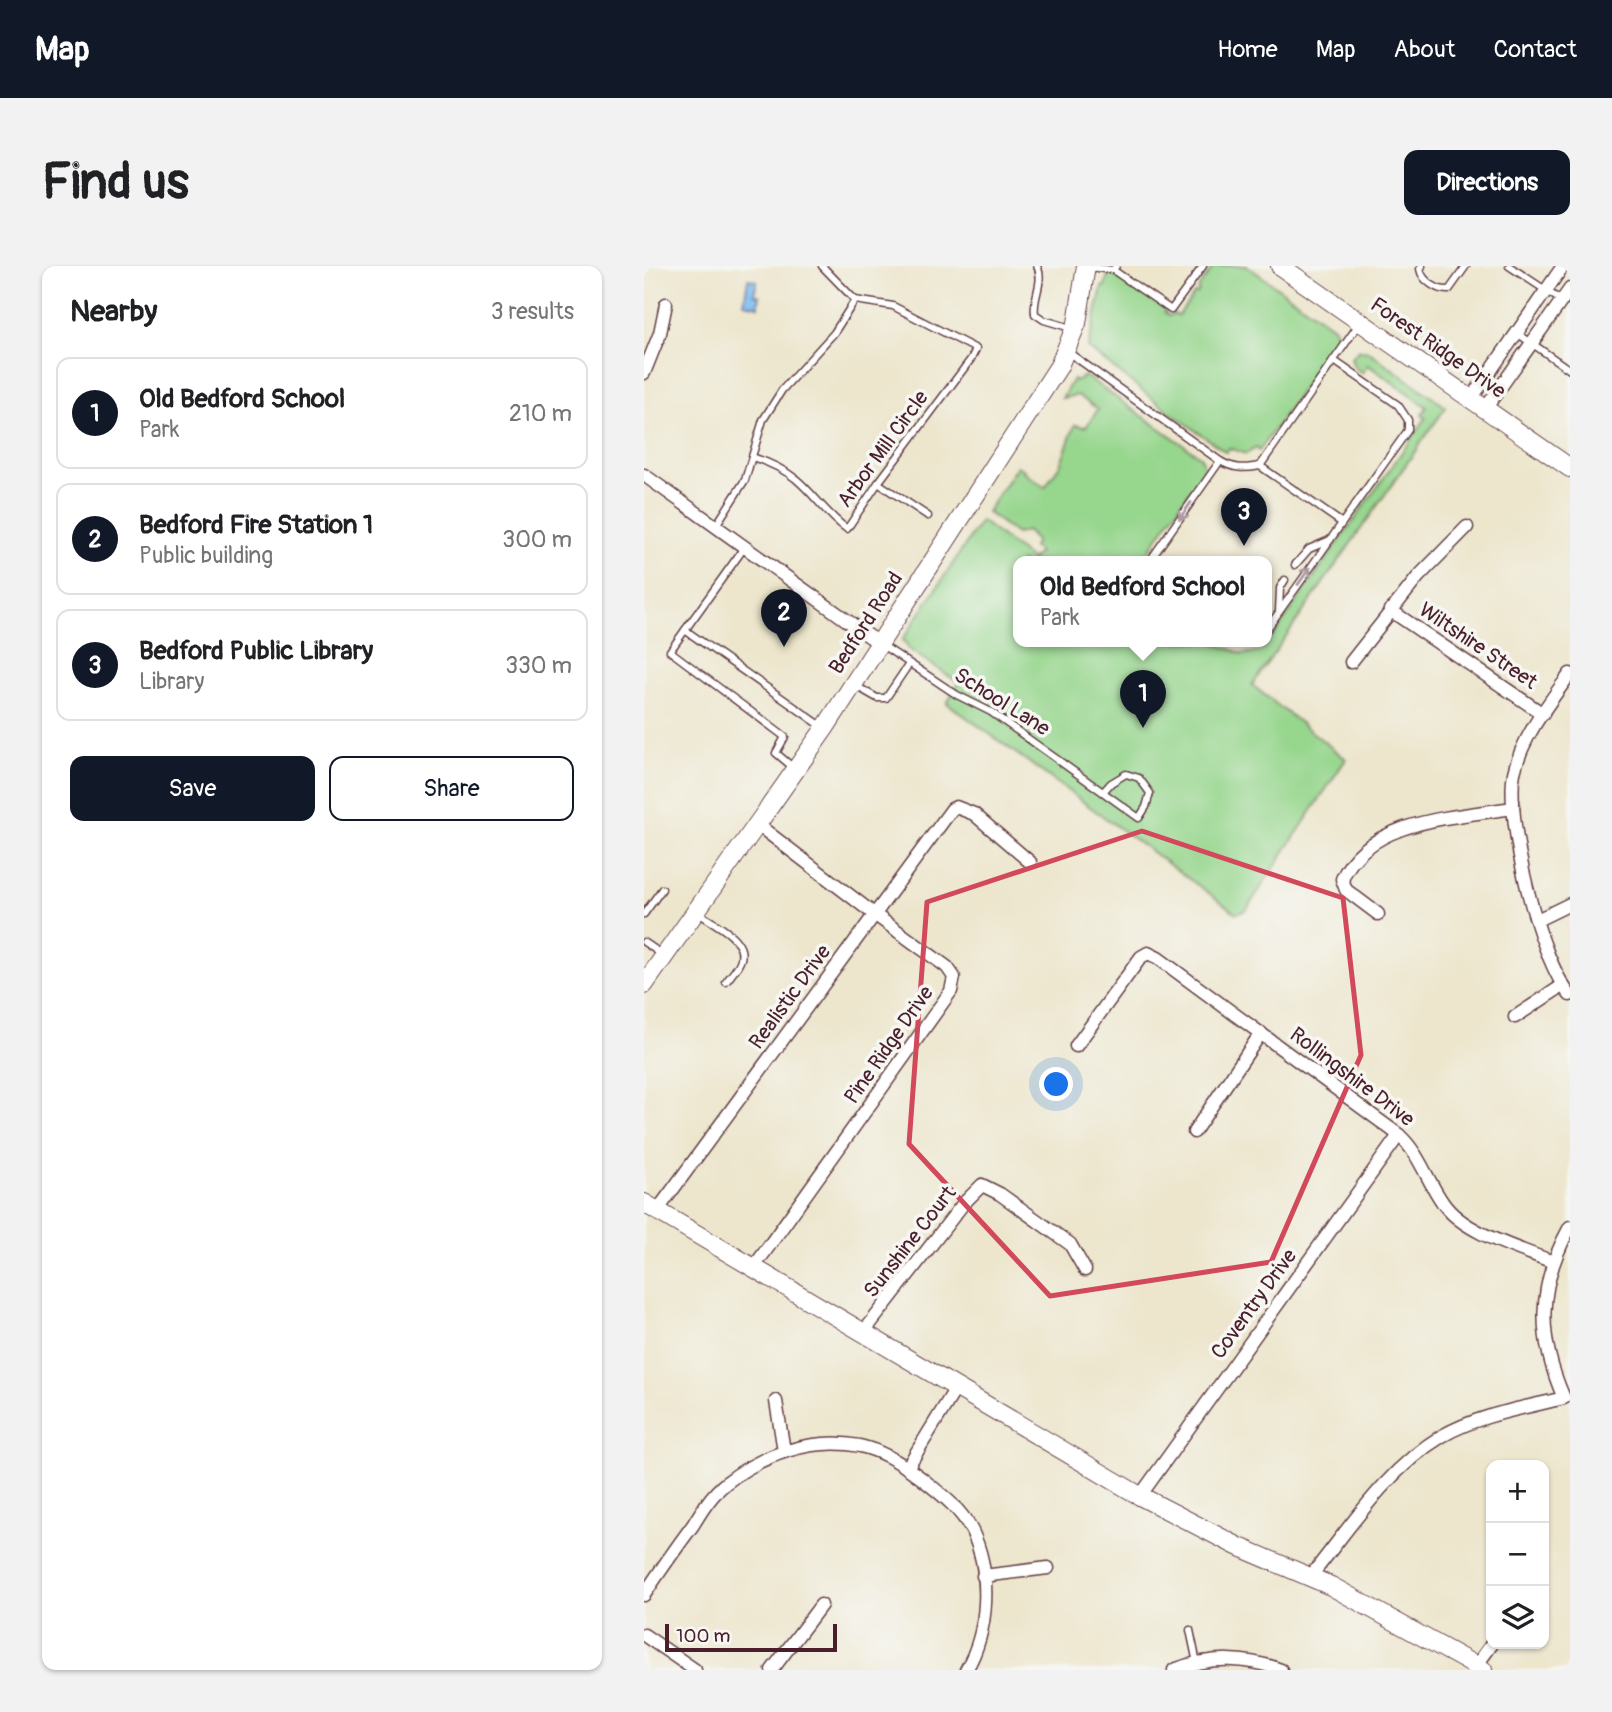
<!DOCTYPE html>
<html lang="en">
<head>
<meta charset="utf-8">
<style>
  body { margin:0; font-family:Pangolin,sans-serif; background:#f2f2f2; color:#202124 }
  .controls { position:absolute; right:21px; bottom:21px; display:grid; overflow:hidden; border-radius:14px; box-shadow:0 2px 5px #0004 }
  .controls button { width:63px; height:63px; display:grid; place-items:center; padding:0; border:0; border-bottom:2px solid #e0e0e0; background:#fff; color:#202124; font:35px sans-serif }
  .scale { position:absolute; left:21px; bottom:18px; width:172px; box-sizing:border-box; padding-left:7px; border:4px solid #4a1f2b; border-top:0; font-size:19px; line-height:24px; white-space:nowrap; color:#4a1f2b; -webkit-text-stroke:5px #f6f6f2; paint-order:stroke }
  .you { position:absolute; left:413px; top:819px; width:24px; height:24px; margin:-18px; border:5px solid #fff; border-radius:50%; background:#1a73e8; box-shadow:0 0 0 10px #1a73e833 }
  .badge { display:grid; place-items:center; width:46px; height:46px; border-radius:50%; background:#111827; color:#fff; font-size:23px; font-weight:700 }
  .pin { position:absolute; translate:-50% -58px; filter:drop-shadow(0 2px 4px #0008) }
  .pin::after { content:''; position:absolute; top:37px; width:24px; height:21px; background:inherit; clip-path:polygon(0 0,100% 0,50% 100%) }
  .popup { position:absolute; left:369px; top:290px; width:259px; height:91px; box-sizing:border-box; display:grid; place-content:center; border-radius:14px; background:#fff; filter:drop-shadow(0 2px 5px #0005); font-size:23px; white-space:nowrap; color:#757577 }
  .popup b { font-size:26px; color:#202124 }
  .popup::after { content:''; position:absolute; left:50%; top:100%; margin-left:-14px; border:14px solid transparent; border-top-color:#fff }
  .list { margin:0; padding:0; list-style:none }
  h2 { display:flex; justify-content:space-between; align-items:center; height:91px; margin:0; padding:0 28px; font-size:30px }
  h2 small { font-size:23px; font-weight:400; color:#757577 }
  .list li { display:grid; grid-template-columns:46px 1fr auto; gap:21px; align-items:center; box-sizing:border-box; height:112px; margin:0 14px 14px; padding:0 14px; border:2px solid #e0e0e0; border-radius:14px }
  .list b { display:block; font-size:26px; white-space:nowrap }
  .list p { margin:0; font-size:23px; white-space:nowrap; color:#757577 }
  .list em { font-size:23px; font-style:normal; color:#757577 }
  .actions { display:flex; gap:14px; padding:21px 28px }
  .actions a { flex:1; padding:16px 0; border:2px solid #111827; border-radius:14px; text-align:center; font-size:24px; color:#111827 }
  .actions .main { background:#111827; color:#fff }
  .icon { flex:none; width:38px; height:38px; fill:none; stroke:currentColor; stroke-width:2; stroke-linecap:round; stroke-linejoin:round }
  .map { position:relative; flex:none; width:926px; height:1404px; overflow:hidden; border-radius:14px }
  header { display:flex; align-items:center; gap:42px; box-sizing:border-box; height:98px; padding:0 35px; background:#111827; color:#fff }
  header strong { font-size:33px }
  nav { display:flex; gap:38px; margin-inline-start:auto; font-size:24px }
  .intro { display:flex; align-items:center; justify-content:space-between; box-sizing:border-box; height:168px; padding:0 42px }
  h1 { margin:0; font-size:49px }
  .button { padding:18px 32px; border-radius:14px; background:#111827; color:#fff; font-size:24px; font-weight:700 }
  main { display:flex; gap:42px; padding:0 42px }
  aside { flex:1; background:#fff; border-radius:14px; box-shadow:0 2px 5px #0004 }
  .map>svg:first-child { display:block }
  .green { fill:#96d68d; stroke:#707a5c; stroke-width:2 }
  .water { fill:#7ebef3; stroke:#646e8f; stroke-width:2 }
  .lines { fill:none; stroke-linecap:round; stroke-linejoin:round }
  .lane-casing { stroke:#623d43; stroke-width:9 }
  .street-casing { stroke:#623d43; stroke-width:15 }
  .secondary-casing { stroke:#623d43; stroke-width:20 }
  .lane { stroke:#fff; stroke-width:6 }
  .street { stroke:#fff; stroke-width:12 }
  .secondary { stroke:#fff; stroke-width:18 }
  .oneway { stroke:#ae9aa0 }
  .marked { fill:none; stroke:#d1495b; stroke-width:5; stroke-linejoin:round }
  .labels { text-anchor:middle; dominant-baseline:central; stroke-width:7; stroke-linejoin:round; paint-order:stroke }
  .street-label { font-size:21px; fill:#4a1f2b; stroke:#f6f6f2 }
</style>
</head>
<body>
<header>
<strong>Map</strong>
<nav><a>Home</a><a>Map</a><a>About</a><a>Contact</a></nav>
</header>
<div class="intro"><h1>Find us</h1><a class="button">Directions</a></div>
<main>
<aside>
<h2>Nearby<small>3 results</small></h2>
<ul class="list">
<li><span class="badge">1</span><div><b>Old Bedford School</b><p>Park</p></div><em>210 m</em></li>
<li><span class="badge">2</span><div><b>Bedford Fire Station 1</b><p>Public building</p></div><em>300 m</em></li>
<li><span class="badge">3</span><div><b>Bedford Public Library</b><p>Library</p></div><em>330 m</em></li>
</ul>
<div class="actions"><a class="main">Save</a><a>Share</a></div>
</aside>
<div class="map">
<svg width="926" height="1404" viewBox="0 0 926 1404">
  <rect width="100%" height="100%" fill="#f6f6f2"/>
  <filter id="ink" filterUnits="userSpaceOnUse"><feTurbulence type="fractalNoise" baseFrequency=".0143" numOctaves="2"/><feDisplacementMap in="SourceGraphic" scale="14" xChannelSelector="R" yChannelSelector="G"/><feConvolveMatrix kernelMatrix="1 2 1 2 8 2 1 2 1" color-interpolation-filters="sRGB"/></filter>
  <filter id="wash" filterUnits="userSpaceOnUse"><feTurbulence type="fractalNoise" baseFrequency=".00686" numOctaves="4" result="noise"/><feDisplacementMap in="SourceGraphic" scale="28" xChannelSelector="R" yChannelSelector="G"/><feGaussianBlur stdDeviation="1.57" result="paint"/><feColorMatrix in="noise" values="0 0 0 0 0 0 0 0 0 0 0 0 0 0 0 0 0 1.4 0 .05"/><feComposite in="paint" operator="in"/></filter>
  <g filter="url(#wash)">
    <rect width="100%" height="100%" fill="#ede6cd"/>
    <g class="green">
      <polygon points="570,0 603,0 689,61 693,69 691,76 615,185 612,182 602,188 585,182 582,186 523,144 444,82 458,21 461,20 465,6 470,7 523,43 520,46 526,50 529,47 534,50 551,27 553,28 555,25 554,23"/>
      <polygon points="715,84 725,86 802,141 608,419 702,493 602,644 592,647 303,437 315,417 263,382 262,377 259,376 259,373 337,255 388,294 395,286 389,281 392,275 383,265 372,268 343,246 373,200 380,204 379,206 401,221 416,199 431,159 442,161 454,143 433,129 418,132 429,113 431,115 441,110 557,191 561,203 497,296 375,296 375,376 567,376 599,388 614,386 620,382 648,343 647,338 650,339 782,152 778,149 783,141 724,99 718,107 710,101 707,92"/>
    </g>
    <polygon class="water" points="104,13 113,15 110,28 116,30 114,40 100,37"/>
  </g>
  <g filter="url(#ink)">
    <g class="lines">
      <g class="lane-casing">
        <g id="lane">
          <path d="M 393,0 C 401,16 388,32 391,48 L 400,54 L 427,62"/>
          <path d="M 778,0 L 776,3 C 778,15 794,25 805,24 L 822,0"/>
          <polyline points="865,0 918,35"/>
          <polyline points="445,1 469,4 472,0"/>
          <polyline points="469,4 527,44 559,0"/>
          <polyline points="873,67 926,104"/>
          <path d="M 424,86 L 576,195 C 590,203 600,203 616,200 L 715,58"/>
          <path d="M 108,191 C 124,196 138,202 152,213 C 171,229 183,249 203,263 L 234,217 L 327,93 L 332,83 L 249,40 L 211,34 L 178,0"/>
          <polyline points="616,200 698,257"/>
          <polyline points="234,217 284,250"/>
          <polyline points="71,261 101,214 119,154 138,124 190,67 211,34"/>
          <polyline points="100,282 26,385 141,471 132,487 151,503"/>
          <polyline points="505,296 576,195"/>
          <polyline points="651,299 665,283 686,274"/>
          <polyline points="635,344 636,322 641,314"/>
          <polyline points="623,363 764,164 764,154 754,139 689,94"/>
          <polyline points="41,364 179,461"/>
          <polyline points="599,376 605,376"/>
          <polyline points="238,379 313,429 347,446 495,552 502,541 506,527 495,512 482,508 467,517 459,526"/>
          <polyline points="212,420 233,432 242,432 265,398"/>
          <path d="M 54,647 C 67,656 103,672 97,693 C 95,701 87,709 82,716"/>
          <polyline points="0,648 18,623"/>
          <polyline points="0,676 19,689"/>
          <polyline points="546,1364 553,1397"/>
        </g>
      </g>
      <g class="street-casing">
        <g id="street">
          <polyline points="0,107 16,67 22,38"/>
          <polyline points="827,133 919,0"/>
          <polyline points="841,143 926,23"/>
          <polyline points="0,209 236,378"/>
          <polyline points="746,344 899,448"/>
          <polyline points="707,396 774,311 823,261"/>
          <path d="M 926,408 C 905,437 878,471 870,507 C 861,553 895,693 926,729"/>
          <path d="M 734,648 L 702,624 L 698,613 C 724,553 813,551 869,542"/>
          <polyline points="893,654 926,638"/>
          <polyline points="871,751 918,720"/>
          <path d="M 432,780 L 497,691 L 504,687 L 514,692 L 755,869 C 776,888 783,915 799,937 C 819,967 877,983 909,996"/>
          <polyline points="550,866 617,767"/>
          <polyline points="13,945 308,543 312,541 330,548 386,596"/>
          <polyline points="110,1001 307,725 310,711 303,701 230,648 114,559"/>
          <polyline points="219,1067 319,938 338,919 356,928 426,978 441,1004"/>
          <polyline points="132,1135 140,1185"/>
          <polyline points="263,1202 312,1122"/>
          <polyline points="496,1230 755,869"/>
          <polyline points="339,1310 404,1302"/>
          <path d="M 666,1311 C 705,1263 743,1203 798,1170 C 834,1149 880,1142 920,1132 C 893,1071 893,1020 926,961"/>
          <path d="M 0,1329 C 16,1305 32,1282 49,1259 C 58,1244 68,1228 82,1217 C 119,1188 169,1171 216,1180 C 239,1185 259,1198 277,1212 C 296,1227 317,1243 328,1265 C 348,1307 345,1365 322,1404"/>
          <polyline points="0,1369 51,1404"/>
          <polyline points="832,1400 848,1378"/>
          <polyline points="128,1404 177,1339"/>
          <path d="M 530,1404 C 565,1390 603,1391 637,1404"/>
        </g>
      </g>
      <g class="secondary-casing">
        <g id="secondary">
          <polyline points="636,0 926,202"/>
          <polyline points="0,719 181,462 415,100 433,57 442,0"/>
          <polyline points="0,937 496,1230 593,1280 687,1320 839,1404"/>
        </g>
      </g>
      <use href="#lane" class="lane"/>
      <use href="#street" class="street"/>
      <use href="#secondary" class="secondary"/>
    </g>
    <defs><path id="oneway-shaft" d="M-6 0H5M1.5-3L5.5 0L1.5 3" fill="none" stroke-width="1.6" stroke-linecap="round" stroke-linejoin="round" transform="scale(1.75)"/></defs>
    <g class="oneway">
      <use href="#oneway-shaft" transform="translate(541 245) rotate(125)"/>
      <use href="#oneway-shaft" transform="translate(660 310) rotate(-55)"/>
    </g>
  </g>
  <path class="marked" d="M 498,565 L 699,632 L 717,789 L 627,996 L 406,1030 L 265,878 L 283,636 Z"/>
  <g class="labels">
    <g class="street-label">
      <text transform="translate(794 82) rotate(35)">Forest Ridge Drive</text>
      <text transform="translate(239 183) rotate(-54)">Arbor Mill Circle</text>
      <text transform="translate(222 357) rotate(-57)">Bedford Road</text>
      <text transform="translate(834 380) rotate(34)">Wiltshire Street</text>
      <text transform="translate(358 436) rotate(32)">School Lane</text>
      <text transform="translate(146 731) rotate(-54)">Realistic Drive</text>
      <text transform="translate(245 779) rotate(-55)">Pine Ridge Drive</text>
      <text transform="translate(708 811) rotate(37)">Rollingshire Drive</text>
      <text transform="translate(266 976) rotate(-52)">Sunshine Court</text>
      <text transform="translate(610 1038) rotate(-54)">Coventry Drive</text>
    </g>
  </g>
</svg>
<div class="controls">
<button>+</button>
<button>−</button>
<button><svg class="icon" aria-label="layers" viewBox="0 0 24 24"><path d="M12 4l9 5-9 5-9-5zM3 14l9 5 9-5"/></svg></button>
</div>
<div class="scale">100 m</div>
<div class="you"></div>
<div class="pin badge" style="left:499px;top:462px">1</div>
<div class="popup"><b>Old Bedford School</b>Park</div>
<div class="pin badge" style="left:140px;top:381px">2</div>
<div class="pin badge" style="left:600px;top:280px">3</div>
</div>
</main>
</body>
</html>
